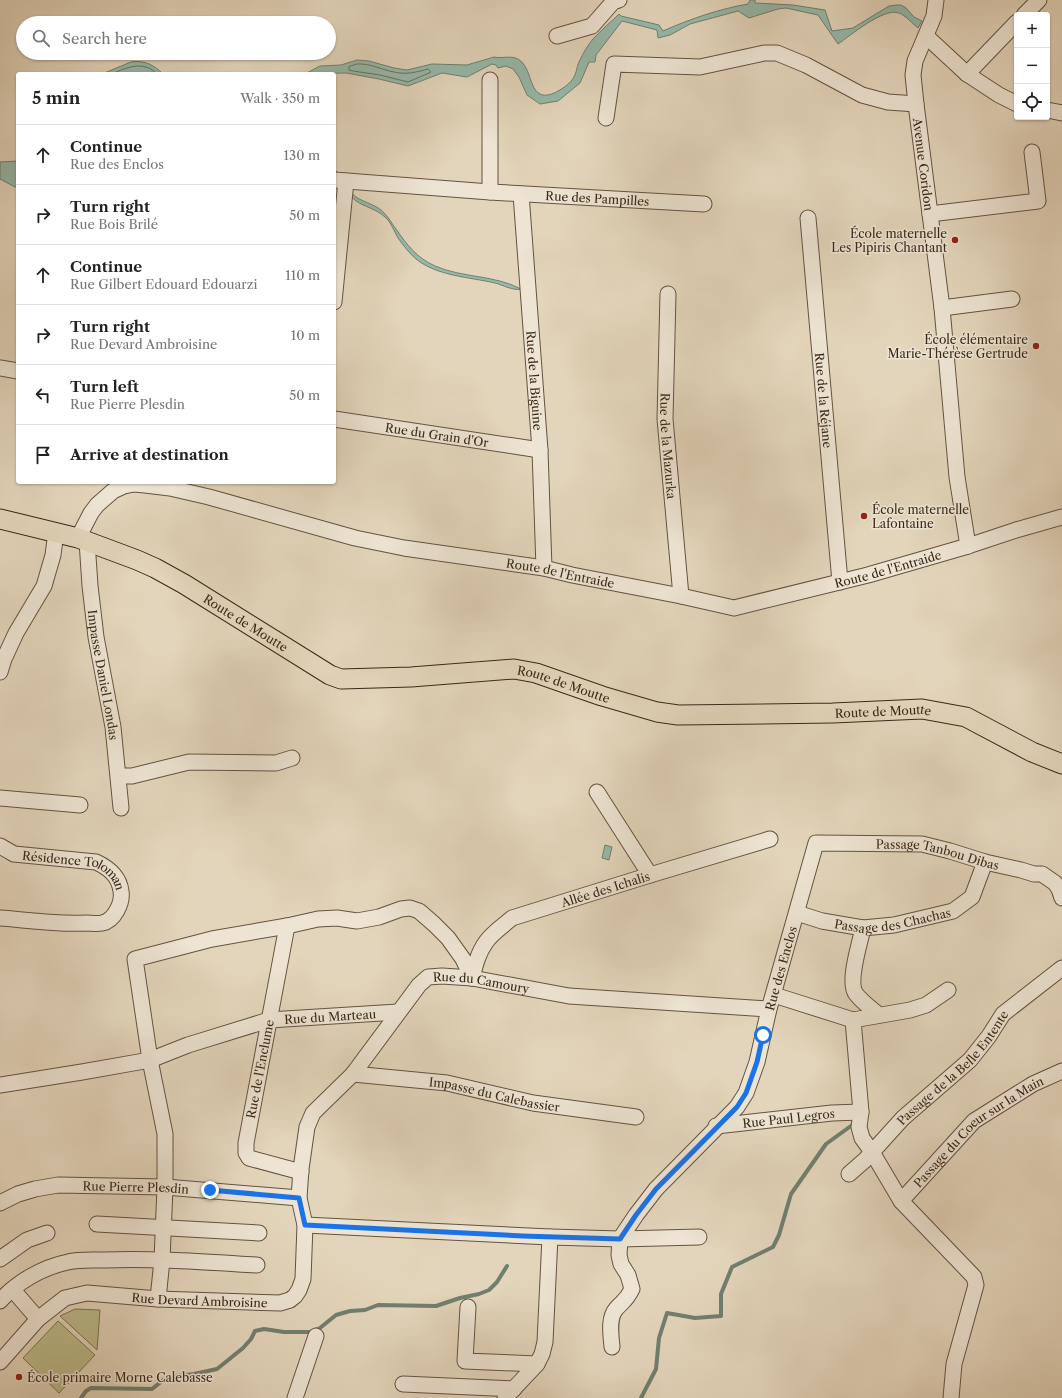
<!DOCTYPE html>
<html lang="en">
<head>
<meta charset="utf-8">
<style>
  body { margin:0; font-family:"Libre Caslon Text",serif; background:#f6f6f6; color:#222 }
  .controls { position:absolute; right:12px; top:12px; display:grid; overflow:hidden; border-radius:4px; box-shadow:0 1px 3px #0004 }
  .controls button { width:36px; height:36px; display:grid; place-items:center; padding:0; border:0; border-bottom:1px solid #e0e0e0; background:#fff; color:#222; font:20px sans-serif }
  .stop { position:absolute; width:12px; height:12px; margin:-9px; border:3px solid #1a73e8; border-radius:50%; background:#fff }
  .stop.end { background:#1a73e8; border-color:#fff; box-shadow:0 1px 4px #0008 }
  .list { margin:0; padding:0; list-style:none }
  h2 { display:flex; justify-content:space-between; align-items:center; height:52px; margin:0; padding:0 16px; font-size:17px }
  h2 small { font-size:13px; font-weight:400; color:#767676 }
  .list li { display:grid; grid-template-columns:26px 1fr auto; gap:12px; align-items:center; box-sizing:border-box; height:60px; padding:0 16px; border-top:1px solid #e0e0e0 }
  .list b { display:block; font-size:15px; white-space:nowrap }
  .list p { margin:0; font-size:13px; white-space:nowrap; color:#767676 }
  .list em { font-size:13px; font-style:normal; color:#767676 }
  .icon { flex:none; width:22px; height:22px; fill:none; stroke:currentColor; stroke-width:2; stroke-linecap:round; stroke-linejoin:round }
  .map { position:relative; flex:none; width:1062px; height:1398px; overflow:hidden }
  .search { position:absolute; background:#fff; box-shadow:0 1px 3px #0004; left:16px; top:16px; width:320px; height:44px; display:flex; align-items:center; gap:10px; box-sizing:border-box; padding:0 14px; border-radius:22px; color:#767676; font-size:15px }
  .panel { position:absolute; background:#fff; box-shadow:0 1px 3px #0004; left:16px; top:72px; width:320px; height:412px; border-radius:4px }
  .map>svg:first-child { display:block }
  .green { fill:#bcbb8b; stroke:#7b7252 }
  .water { fill:#96b9aa; stroke:#717f70 }
  .lines { fill:none; stroke-linecap:round; stroke-linejoin:round }
  .shore { stroke:#687061; stroke-width:1 }
  .stream { stroke:#717f70; stroke-width:4 }
  .minor-casing { stroke:#645341; stroke-width:17 }
  .major-casing { stroke:#3a2818; stroke-width:21 }
  .minor { stroke:#ede4d3; stroke-width:15 }
  .major { stroke:#e3d5bb; stroke-width:19 }
  .route { stroke:#1a73e8; stroke-width:5 }
  .poi-dot { fill:#8f2418; stroke:#ede4d3; stroke-width:1.5 }
  .labels { text-anchor:middle; dominant-baseline:central; stroke-width:3; stroke-linejoin:round; paint-order:stroke }
  .street-label { font-size:12px; fill:#3a2818; stroke:#ede4d3 }
  .poi-label { font-size:12px; fill:#3a2818; stroke:#ede4d3; text-anchor:end }
</style>
</head>
<body>
<div class="map">
<svg width="1062" height="1398" viewBox="0 0 1062 1398">
  <rect width="100%" height="100%" fill="#e3d5bb"/>
  <filter id="stains"><feTurbulence type="fractalNoise" baseFrequency=".005" numOctaves="4"/><feColorMatrix values="0 0 0 0 .2 0 0 0 0 .09 0 0 0 0 .02 0 0 0 .5 -.17"/></filter>
  <radialGradient id="worn" r=".72"><stop offset=".6" stop-color="#630" stop-opacity="0"/><stop offset="1" stop-color="#630" stop-opacity=".3"/></radialGradient>
  <g class="green">
    <polygon points="75,1309 100,1310 97,1350 60,1316"/>
    <polygon points="58,1321 95,1355 59,1393 23,1358"/>
  </g>
  <g class="water">
    <path d="M 750,0 L 755,0 L 755,3 L 793,5 L 825,10 L 832,31 L 853,28 L 889,6 L 897,5 L 901,5 L 906,8 L 914,17 L 922,21 L 918,28 C 913,24 905,15 899,13 C 884,7 850,36 838,44 L 818,15 L 786,8 L 778,9 L 749,18 L 738,11 L 690,24 L 670,35 L 658,38 L 657,30 L 622,21 L 596,55 L 595,62 L 589,62 L 580,83 L 558,101 L 540,104 L 527,95 L 519,77 L 513,69 L 506,66 L 498,68 L 496,65 L 492,64 L 467,77 L 442,73 L 408,86 L 379,79 L 346,73 L 305,74 L 320,66 L 341,65 L 357,60 L 369,61 L 394,68 L 407,70 L 432,64 L 467,65 L 494,57 C 502,59 510,55 518,59 C 531,66 529,89 540,94 C 544,96 548,95 552,94 C 561,90 571,84 575,75 C 577,70 577,65 580,60 C 583,53 588,45 593,39 C 601,30 611,22 619,14 L 621,16 L 659,25 L 663,31 C 690,19 719,9 748,4 Z"/>
    <path d="M 131,62 C 145,60 154,65 163,74 L 102,74 Z"/>
    <polygon points="18,161 18,186 15,187 0,179 0,162"/>
    <path d="M 334,168 C 341,177 346,190 356,197 C 365,203 378,205 385,214 C 389,218 392,224 396,229 C 407,245 417,258 435,266 C 463,278 495,275 521,289 C 513,291 503,285 495,283 C 469,277 437,276 416,259 C 409,253 403,245 398,238 C 394,231 391,222 385,217 C 376,209 365,207 356,201 C 346,193 341,181 334,171 Z"/>
    <polygon points="605,845 612,847 609,860 602,858"/>
  </g>
  <g class="lines">
    <g class="shore">
      <path d="M 357,64 C 370,63 382,70 394,72 C 406,75 417,72 428,69 L 431,72 L 429,73 L 408,82 L 380,75 L 353,71 L 349,70 L 349,67 Z"/>
      <path d="M 112,74 C 127,67 144,60 157,74"/>
    </g>
    <g class="stream">
      <polyline points="81,1398 86,1391 91,1388 152,1389 167,1377 194,1374 217,1369 243,1348 251,1339 255,1331 264,1329 284,1332 310,1332 320,1328 336,1315 350,1311 365,1310 378,1305 436,1306 460,1298 479,1294 489,1290 497,1282 507,1266"/>
      <polyline points="641,1398 656,1369 659,1338 667,1313 695,1318 721,1316 721,1294 732,1267 773,1247 779,1235 791,1194 826,1144 855,1123"/>
    </g>
    <g class="minor-casing">
      <g id="minor">
        <path id="s1" d="M 936,0 L 934,16 L 915,61 L 913,75 L 916,104 L 942,308 L 957,477 L 968,546"/>
        <polyline points="1024,15 1039,0"/>
        <polyline points="557,36 592,26 613,2 619,0"/>
        <polyline points="926,36 967,74 999,95 1017,104"/>
        <polyline points="967,74 1017,22"/>
        <polyline points="1047,110 1062,113"/>
        <polyline points="606,118 614,64 700,67 764,53 777,53 806,65 862,95 888,102 916,104"/>
        <path id="s2" d="M 334,180 L 490,192 L 704,204"/>
        <polyline points="490,192 490,80"/>
        <path id="s3" d="M 521,194 L 540,450 L 544,568"/>
        <polyline points="930,214 1038,201 1032,152"/>
        <path id="s4" d="M 808,218 L 840,582"/>
        <path id="s5" d="M 668,294 L 665,419 L 681,596"/>
        <polyline points="334,302 346,181"/>
        <polyline points="942,308 1012,299"/>
        <polyline points="0,368 18,371"/>
        <path id="s6" d="M 334,419 L 540,450"/>
        <path id="s7" d="M 78,538 L 91,513 L 97,505 L 113,491 L 124,486 L 134,484 L 145,485 L 170,488 L 209,497 L 355,538 L 404,548 L 544,568 L 572,575 L 681,596 L 734,608 L 868,575 L 968,546 L 1016,530 L 1062,517"/>
        <path id="s8" d="M 87,541 L 90,586 L 96,637 L 113,727 L 121,808"/>
        <polyline points="0,672 4,659 16,633 44,586 53,555 56,532"/>
        <polyline points="119,776 132,776 189,762 276,763 292,758"/>
        <polyline points="597,792 650,875"/>
        <polyline points="0,798 80,805"/>
        <path id="s9" d="M 0,846 L 14,854 L 96,862 C 109,868 119,876 121,891 C 123,903 114,921 102,923 C 97,924 91,923 86,923 C 58,925 28,920 0,918"/>
        <path id="s10" d="M 797,913 L 822,921 L 863,928 L 894,925 L 953,911 L 972,897 L 985,862"/>
        <polyline points="287,926 246,1143 246,1153 249,1158 301,1172"/>
        <path d="M 863,928 C 860,943 847,982 856,994 C 862,1002 872,1009 879,1015"/>
        <path id="s11" d="M 472,978 C 475,966 478,953 486,942 C 492,933 503,926 512,918 L 650,875 L 770,839"/>
        <polyline points="774,995 853,1020 910,1010 926,1005 948,990"/>
        <polyline points="853,1020 861,1112 859,1127 862,1138 872,1152 901,1201 974,1277 976,1285 954,1364 951,1398"/>
        <path id="s12" d="M 353,1074 L 447,1083 L 533,1103 L 636,1117"/>
        <path id="s13" d="M 0,1085 L 82,1072 L 150,1060 L 188,1045 L 269,1020 L 398,1012"/>
        <path id="s14" d="M 716,1126 L 832,1113 L 861,1112"/>
        <path id="s15" d="M 849,1174 L 865,1160 L 903,1118 L 970,1060 L 989,1036 L 1003,1014 L 1062,968"/>
        <path id="s16" d="M 901,1201 L 974,1121 L 1033,1084 L 1062,1071"/>
        <path id="s17" d="M 0,1203 L 18,1194 L 35,1189 L 58,1185 L 165,1187 L 299,1198"/>
        <polyline points="97,1224 259,1233"/>
        <polyline points="305,1225 550,1237 620,1239 699,1237"/>
        <polyline points="0,1259 27,1240 47,1233"/>
        <polyline points="13,1290 38,1319"/>
        <polyline points="158,1299 162,1260 165,1187 165,1134 150,1060 135,959 212,939 287,926 318,919 337,918 357,921 379,917 401,909 410,908 419,911 434,924 448,938 463,959 472,978"/>
        <path d="M 0,1301 C 17,1282 43,1267 68,1262 C 79,1259 93,1260 104,1260 C 155,1258 206,1262 257,1265"/>
        <polyline points="468,1307 465,1361 537,1364"/>
        <path id="s18" d="M 612,1347 C 611,1335 608,1318 616,1309 C 624,1300 626,1301 632,1289 L 628,1275 L 621,1264 L 619,1255 L 620,1239 L 636,1215 L 656,1189 L 737,1107 L 746,1093 L 757,1062 L 769,1009 L 816,843 L 922,844 L 950,851 L 985,862 L 1021,870 L 1034,874 L 1042,874 L 1055,883 L 1059,889 L 1062,898"/>
        <path id="s19" d="M 0,1362 L 38,1319 L 65,1298 L 87,1293 L 158,1299 L 280,1303 L 290,1300 L 295,1296 L 299,1290 L 303,1279 L 305,1225 L 299,1198 L 301,1169 L 307,1127 L 313,1113 L 353,1074 L 419,985 L 428,977 L 442,976 L 472,978 L 569,996 L 769,1009"/>
        <polyline points="403,1384 514,1389"/>
        <polyline points="295,1398 316,1336"/>
        <polyline points="505,1398 537,1364 542,1354 545,1342 550,1237"/>
      </g>
    </g>
    <g class="major-casing">
      <g id="major">
        <path id="s20" d="M 0,519 L 78,538 L 137,560 L 155,568 L 184,584 L 330,675 L 341,679 L 411,677 L 514,669 L 536,673 L 602,696 L 657,712 L 678,715 L 833,713 L 922,709 L 966,717 L 1032,752 L 1062,764"/>
      </g>
    </g>
    <use href="#minor" class="minor"/>
    <use href="#major" class="major"/>
  </g>
  <g class="lines">
    <polyline class="route" points="210,1190 299,1198 305,1225 523,1236 620,1239 636,1215 656,1189 737,1107 746,1093 757,1062 763,1035"/>
  </g>
  <g class="poi-dot">
    <circle cx="955" cy="240" r="4"/>
    <circle cx="1036" cy="346" r="4"/>
    <circle cx="864" cy="516" r="4"/>
    <circle cx="19" cy="1377" r="4"/>
  </g>
  <g class="labels">
    <g class="street-label">
      <text stroke="none"><textPath href="#s1" startOffset="169">Avenue Coridon</textPath></text>
      <text stroke="none"><textPath href="#s2" startOffset="264">Rue des Pampilles</textPath></text>
      <text stroke="none"><textPath href="#s3" startOffset="187">Rue de la Biguine</textPath></text>
      <text stroke="none"><textPath href="#s4" startOffset="183">Rue de la Réjane</textPath></text>
      <text stroke="none"><textPath href="#s6" startOffset="104">Rue du Grain d'Or</textPath></text>
      <text stroke="none"><textPath href="#s5" startOffset="152">Rue de la Mazurka</textPath></text>
      <text stroke="none"><textPath href="#s7" startOffset="854">Route de l'Entraide</textPath></text>
      <text stroke="none"><textPath href="#s7" startOffset="518">Route de l'Entraide</textPath></text>
      <text stroke="none"><textPath href="#s20" startOffset="269">Route de Moutte</textPath></text>
      <text stroke="none"><textPath href="#s8" startOffset="135">Impasse Daniel Londas</textPath></text>
      <text stroke="none"><textPath href="#s20" startOffset="605">Route de Moutte</textPath></text>
      <text stroke="none"><textPath href="#s20" startOffset="929">Route de Moutte</textPath></text>
      <text stroke="none"><textPath href="#s18" startOffset="694">Passage Tanbou Dibas</textPath></text>
      <text stroke="none"><textPath href="#s9" startOffset="81">Résidence Toloman</textPath></text>
      <text stroke="none"><textPath href="#s11" startOffset="172">Allée des Ichalis</textPath></text>
      <text stroke="none"><textPath href="#s10" startOffset="98">Passage des Chachas</textPath></text>
      <text stroke="none"><textPath href="#s18" startOffset="441">Rue des Enclos</textPath></text>
      <text stroke="none"><textPath href="#s19" startOffset="744">Rue du Camoury</textPath></text>
      <text stroke="none"><textPath href="#s13" startOffset="339">Rue du Marteau</textPath></text>
      <text stroke="none"><textPath href="#s15" startOffset="149">Passage de la Belle Entente</textPath></text>
      <text transform="translate(260 1069) rotate(-79)">Rue de l'Enclume</text>
      <text stroke="none"><textPath href="#s12" startOffset="143">Impasse du Calebassier</textPath></text>
      <text stroke="none"><textPath href="#s14" startOffset="73">Rue Paul Legros</textPath></text>
      <text stroke="none"><textPath href="#s16" startOffset="105">Passage du Coeur sur la Main</textPath></text>
      <text stroke="none"><textPath href="#s17" startOffset="139">Rue Pierre Plesdin</textPath></text>
      <text stroke="none"><textPath href="#s19" startOffset="227">Rue Devard Ambroisine</textPath></text>
    </g>
    <g class="poi-label">
      <text x="947" y="233">École maternelle<tspan x="947" dy="14">Les Pipiris Chantant</tspan></text>
      <text x="1028" y="339">École élémentaire<tspan x="1028" dy="14">Marie-Thérèse Gertrude</tspan></text>
      <text x="872" y="509" text-anchor="start">École maternelle<tspan x="872" dy="14">Lafontaine</tspan></text>
      <text x="27" y="1377" text-anchor="start">École primaire Morne Calebasse</text>
    </g>
  </g>
  <rect width="100%" height="100%" filter="url(#stains)"/>
  <rect width="100%" height="100%" fill="url(#worn)"/>
</svg>
<div class="controls">
<button>+</button>
<button>−</button>
<button><svg class="icon" aria-label="locate" viewBox="0 0 24 24"><circle cx="12" cy="12" r="6"/><path d="M12 2v4M12 18v4M2 12h4M18 12h4"/></svg></button>
</div>
<div class="stop" style="left:763px;top:1035px"></div>
<div class="stop end" style="left:210px;top:1190px"></div>
<div class="search"><svg class="icon" aria-label="search" viewBox="0 0 24 24"><circle cx="10" cy="10" r="6"/><path d="M15 15l6 6"/></svg>Search here</div>
<section class="panel">
<h2>5 min<small>Walk · 350 m</small></h2>
<ul class="list">
<li><svg class="icon" aria-label="ahead" viewBox="0 0 24 24"><path d="M12 20V5M6 11l6-6 6 6"/></svg><div><b>Continue</b><p>Rue des Enclos</p></div><em>130 m</em></li>
<li><svg class="icon" aria-label="right" viewBox="0 0 24 24"><path d="M7 20v-9h11M14 6l5 5-5 5"/></svg><div><b>Turn right</b><p>Rue Bois Brilé</p></div><em>50 m</em></li>
<li><svg class="icon" aria-label="ahead" viewBox="0 0 24 24"><path d="M12 20V5M6 11l6-6 6 6"/></svg><div><b>Continue</b><p>Rue Gilbert Edouard Edouarzi</p></div><em>110 m</em></li>
<li><svg class="icon" aria-label="right" viewBox="0 0 24 24"><path d="M7 20v-9h11M14 6l5 5-5 5"/></svg><div><b>Turn right</b><p>Rue Devard Ambroisine</p></div><em>10 m</em></li>
<li><svg class="icon" aria-label="left" viewBox="0 0 24 24"><path d="M17 20v-9H6M10 6l-5 5 5 5"/></svg><div><b>Turn left</b><p>Rue Pierre Plesdin</p></div><em>50 m</em></li>
<li><svg class="icon" aria-label="arrive" viewBox="0 0 24 24"><path d="M6 21V4h12l-3 4 3 4H6"/></svg><div><b>Arrive at destination</b></div></li>
</ul>
</section>
</div>
</body>
</html>
